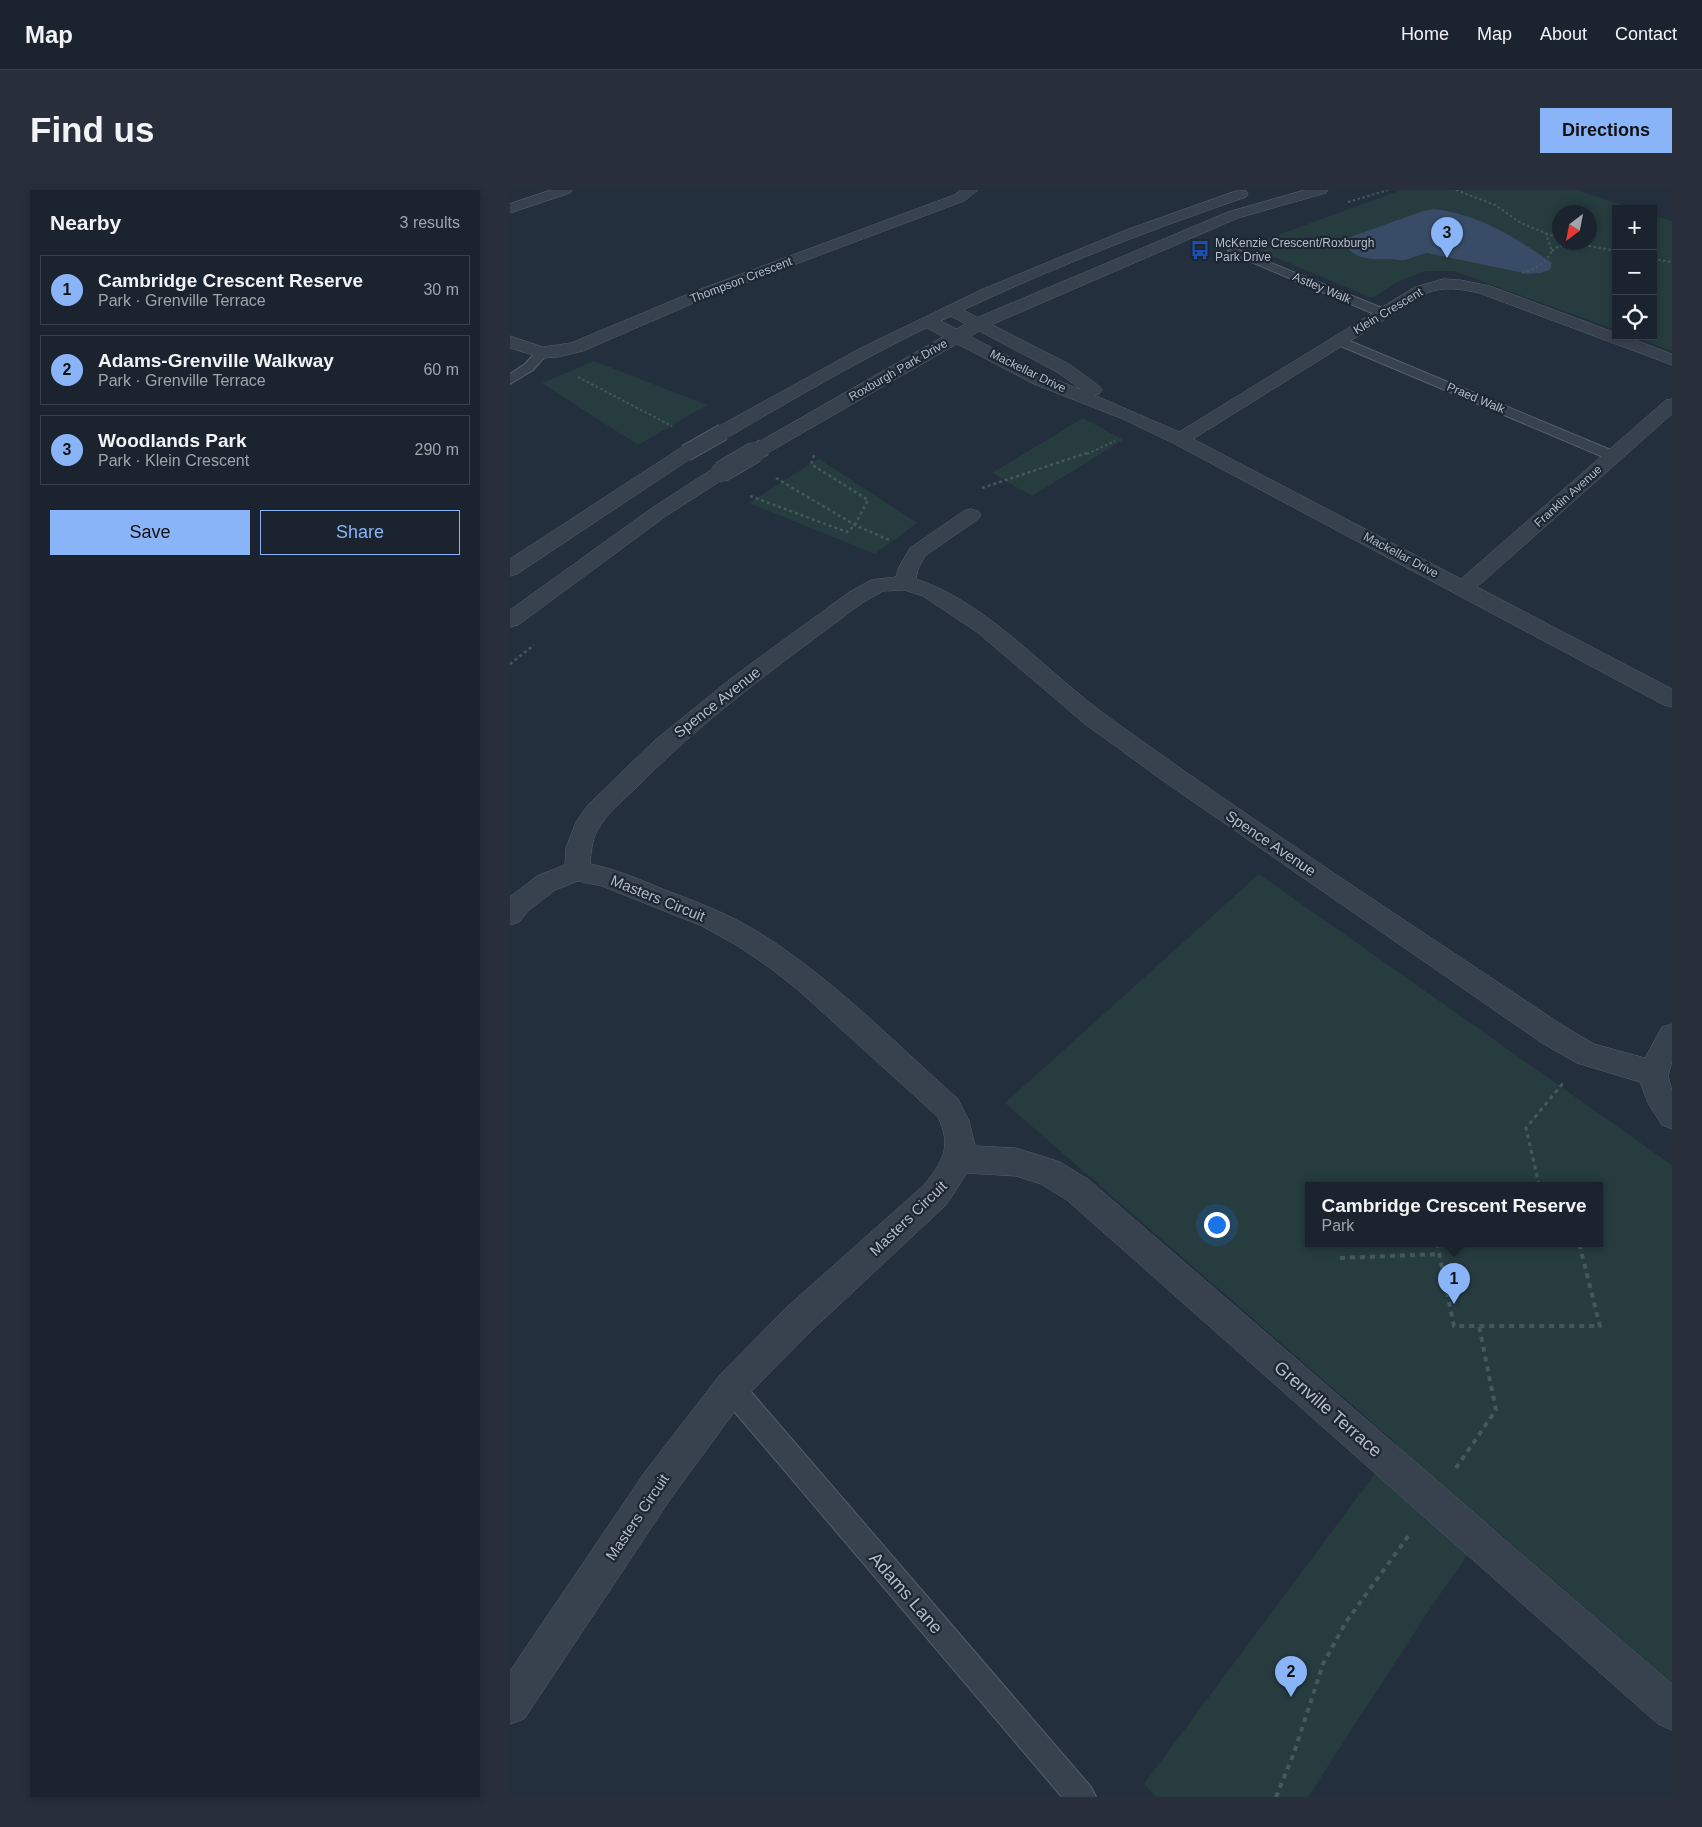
<!DOCTYPE html>
<html lang="en">
<head>
<meta charset="utf-8">
<style>
  body { margin:0; font-family:Helvetica,sans-serif; background:#282f3a; color:#f1f3f6 }
  .controls { position:absolute; right:15px; top:15px; display:grid; overflow:hidden; border-radius:0px; box-shadow:0 2px 8px #0003 }
  .controls button { width:45px; height:45px; display:grid; place-items:center; padding:0; border:0; border-bottom:1px solid #39404a; background:#1b232e; color:#f1f3f6; font:25px sans-serif }
  .compass { position:absolute; left:1042px; top:15px; width:45px; height:45px; border-radius:50%; background:#1b232e; box-shadow:0 2px 8px #0003; rotate:212deg }
  .you { position:absolute; left:706px; top:1034px; width:18px; height:18px; margin:-12px; border:4px solid #fff; border-radius:50%; background:#1a73e8; box-shadow:0 0 0 8px #1a73e833 }
  .badge { display:grid; place-items:center; width:32px; height:32px; border-radius:50%; background:#8ab4f8; color:#111; font-size:16px; font-weight:700 }
  .pin { position:absolute; translate:-50% -41px; filter:drop-shadow(0 1px 2px #0008) }
  .pin::after { content:''; position:absolute; top:26px; width:18px; height:15px; background:inherit; clip-path:polygon(0 0,100% 0,50% 100%) }
  .popup { position:absolute; left:795px; top:992px; width:298px; height:65px; box-sizing:border-box; display:grid; place-content:center; border-radius:0px; background:#1b232e; filter:drop-shadow(0 1px 4px #0005); font-size:16px; white-space:nowrap; color:#a0a4aa }
  .popup b { font-size:19px; color:#f1f3f6 }
  .popup::after { content:''; position:absolute; left:50%; top:100%; margin-left:-10px; border:10px solid transparent; border-top-color:#1b232e }
  .list { margin:0; padding:0; list-style:none }
  h2 { display:flex; justify-content:space-between; align-items:center; height:65px; margin:0; padding:0 20px; font-size:21px }
  h2 small { font-size:16px; font-weight:400; color:#a0a4aa }
  .list li { display:grid; grid-template-columns:32px 1fr auto; gap:15px; align-items:center; box-sizing:border-box; height:70px; margin:0 10px 10px; padding:0 10px; border:1px solid #39404a; border-radius:0px }
  .list b { display:block; font-size:19px; white-space:nowrap }
  .list p { margin:0; font-size:16px; white-space:nowrap; color:#a0a4aa }
  .list em { font-size:16px; font-style:normal; color:#a0a4aa }
  .actions { display:flex; gap:10px; padding:15px 20px }
  .actions a { flex:1; padding:11px 0; border:1px solid #8ab4f8; border-radius:0px; text-align:center; font-size:18px; color:#8ab4f8 }
  .actions .main { background:#8ab4f8; color:#111 }
  .icon { flex:none; width:28px; height:28px; fill:none; stroke:currentColor; stroke-width:2; stroke-linecap:round; stroke-linejoin:round }
  .map { position:relative; flex:none; width:1162px; height:1607px; overflow:hidden; border-radius:0px }
  header { display:flex; align-items:center; gap:30px; box-sizing:border-box; height:70px; padding:0 25px; background:#1b232e; border-bottom:1px solid #39404a }
  header strong { font-size:24px }
  nav { display:flex; gap:28px; margin-inline-start:auto; font-size:18px }
  .intro { display:flex; align-items:center; justify-content:space-between; box-sizing:border-box; height:120px; padding:0 30px }
  h1 { margin:0; font-size:35px }
  .button { padding:12px 22px; border-radius:0px; background:#8ab4f8; color:#111; font-size:18px; font-weight:700 }
  main { display:flex; gap:30px; padding:0 30px }
  aside { flex:1; background:#1b232e; border-radius:0px; box-shadow:0 2px 8px #0003 }
  .map>svg:first-child { display:block }
  .green { fill:#263c3f; fill-rule:evenodd }
  .water { fill:#394c67 }
  .lines { fill:none; stroke-linecap:round; stroke-linejoin:round }
  .service-casing { stroke:#565f6c; stroke-width:2 }
  .minor-casing { stroke:#565f6c; stroke-width:1 }
  .tertiary-casing { stroke:#565f6c; stroke-width:1 }
  .path-far3 { stroke:#44595c; stroke-width:2; stroke-dasharray:2.5 2.5; stroke-linecap:butt }
  .path-far2 { stroke:#44595c; stroke-width:2.5; stroke-dasharray:3 3; stroke-linecap:butt }
  .path-far1 { stroke:#44595c; stroke-width:3; stroke-dasharray:4 4; stroke-linecap:butt }
  .path { stroke:#44595c; stroke-width:4; stroke-dasharray:5 5; stroke-linecap:butt }
  .service { fill:#38414e; fill-rule:evenodd }
  .minor { fill:#38414e; fill-rule:evenodd }
  .tertiary { fill:#38414e; fill-rule:evenodd }
  .tertiary-bridge-far1-casing { stroke:#565f6c; stroke-width:18; stroke-linecap:butt }
  .tertiary-bridge-casing { stroke:#565f6c; stroke-width:22; stroke-linecap:butt }
  .tertiary-bridge-far1 { stroke:#38414e; stroke-width:16 }
  .tertiary-bridge { stroke:#38414e; stroke-width:21 }
  .labels { text-anchor:middle; dominant-baseline:central; stroke-width:4.5; stroke-linejoin:round; paint-order:stroke }
  .far-poi-label { font-size:12px; fill:#b4bcc9; stroke:#1d2633; text-anchor:start }
  .far-street-label { font-size:12px; fill:#b4bcc9; stroke:#1d2633 }
  .street-label { font-size:15px; fill:#b4bcc9; stroke:#1d2633 }
  .near-street-label { font-size:18px; fill:#b4bcc9; stroke:#1d2633 }
</style>
</head>
<body>
<header>
<strong>Map</strong>
<nav><a>Home</a><a>Map</a><a>About</a><a>Contact</a></nav>
</header>
<div class="intro"><h1>Find us</h1><a class="button">Directions</a></div>
<main>
<aside>
<h2>Nearby<small>3 results</small></h2>
<ul class="list">
<li><span class="badge">1</span><div><b>Cambridge Crescent Reserve</b><p>Park · Grenville Terrace</p></div><em>30 m</em></li>
<li><span class="badge">2</span><div><b>Adams-Grenville Walkway</b><p>Park · Grenville Terrace</p></div><em>60 m</em></li>
<li><span class="badge">3</span><div><b>Woodlands Park</b><p>Park · Klein Crescent</p></div><em>290 m</em></li>
</ul>
<div class="actions"><a class="main">Save</a><a>Share</a></div>
</aside>
<div class="map">
<svg width="1162" height="1607" viewBox="0 0 1162 1607">
  <rect width="100%" height="100%" fill="#242f3e"/>
  <g class="green">
    <path d="M 891,0 L 1067,0 L 1124,19 L 1106,19 L 1106,140 L 944,81 L 915,81 L 887,92 L 862,108 L 738,56 ZM 1050,22 L 1080,22 L 1080,52 L 1050,52 Z"/>
    <polygon points="1143,25 1162,31 1162,161 1122,146 1143,146"/>
    <polygon points="84,171 197,215 128,255 32,193"/>
    <polygon points="573,228 613,250 522,306 482,283"/>
    <polygon points="308,269 309,269 407,333 365,364 239,313"/>
    <path d="M 749,684 L 1162,975 L 1162,1493 L 979,1334 L 919,1420 L 798,1607 L 646,1607 L 634,1594 L 887,1254 L 495,913 ZM 799,995 L 1089,995 L 1089,1053 L 799,1053 Z"/>
  </g>
  <path class="water" d="M 923,19 C 966,23 1007,48 1042,73 L 1040,80 L 1030,83 L 1019,84 L 917,63 C 909,65 904,67 898,69 C 893,71 887,70 882,69 C 864,69 846,71 835,55 L 838,48 L 910,22 Z"/>
  <g class="lines">
    <g class="service-casing">
      <g id="service">
        <polygon points="724,58 877,120 879,123 873,127 869,126 720,63 718,61"/>
        <polygon points="830,147 1108,263 1110,266 1108,269 1098,269 826,154 824,151 826,148"/>
        <polygon points="31,160 37,164 23,180 0,194 0,184 15,174 27,161"/>
        <polygon points="221,1186 230,1189 581,1597 586,1607 552,1607 212,1207 209,1198 212,1189"/>
      </g>
    </g>
    <g class="minor-casing">
      <g id="minor">
        <polygon points="41,0 62,0 60,3 0,23 0,14"/>
        <polygon points="451,0 468,0 454,11 195,108 73,161 48,167 33,168 0,158 0,146 33,157 61,153 183,102 444,5"/>
        <path d="M 934,89 L 950,90 L 980,96 L 1106,143 L 1106,146 L 1115,146 L 1162,164 L 1162,175 L 969,103 C 951,99 934,96 917,103 L 683,249 L 951,389 L 1156,210 L 1162,209 L 1162,224 L 967,397 L 1162,499 L 1162,517 L 1154,515 L 663,253 L 613,229 L 524,194 L 413,136 L 411,132 L 413,128 L 425,128 L 536,186 L 572,200 L 547,182 L 435,123 L 433,120 L 435,117 L 447,117 L 559,174 L 589,196 L 592,200 L 589,204 L 584,205 L 669,242 L 905,97 Z"/>
        <path d="M 461,319 L 468,321 L 471,325 L 468,329 L 415,366 L 408,379 L 406,389 C 479,413 539,485 601,529 C 748,635 901,734 1052,835 L 1084,854 L 1135,868 L 1152,837 L 1162,834 L 1162,871 L 1158,886 L 1162,901 L 1162,939 L 1152,935 L 1138,913 L 1130,892 L 1067,873 L 1032,853 L 652,590 L 575,534 L 467,442 L 413,406 L 394,400 L 373,401 L 352,413 C 276,470 198,525 131,593 C 116,608 97,622 87,641 C 82,650 81,663 80,674 C 106,679 131,690 155,700 C 187,712 219,724 248,742 C 320,786 385,853 448,909 L 459,931 L 465,956 L 506,958 L 550,972 L 579,990 L 1162,1494 L 1162,1540 L 1148,1534 L 557,1010 L 531,994 L 506,986 L 457,983 L 436,1015 L 301,1141 L 233,1210 L 161,1308 L 14,1529 L 0,1534 L 0,1481 L 135,1282 L 209,1186 L 277,1117 L 414,995 C 433,972 442,956 428,927 L 287,799 L 259,777 L 228,756 L 192,736 L 92,696 L 68,691 L 45,700 L 19,720 L 9,732 L 0,735 L 0,707 L 27,686 L 55,675 L 56,658 L 66,632 L 78,615 L 144,551 L 223,487 L 338,403 L 361,390 L 386,387 L 388,379 L 400,358 L 454,321 Z"/>
      </g>
    </g>
    <g class="tertiary-casing">
      <g id="tertiary">
        <path d="M 729,0 L 736,1 L 738,4 L 736,7 C 628,44 521,86 418,137 C 350,170 285,208 220,246 L 213,248 L 206,246 L 204,242 L 206,238 L 349,159 L 473,99 L 616,40 Z"/>
        <polygon points="795,0 818,0 816,3 728,28 476,137 261,261 254,263 247,261 245,257 247,253 464,129 718,22"/>
        <polygon points="176,257 183,259 185,263 183,267 7,384 0,386 0,369 169,259"/>
        <polygon points="211,276 218,278 221,282 218,286 156,326 8,435 0,437 0,420 142,318 204,278"/>
      </g>
    </g>
    <g class="path-far3">
      <polyline points="946,0 985,15 1011,33 1050,49"/>
      <polyline points="838,12 878,0"/>
      <polyline points="1059,52 1106,61"/>
      <polyline points="1042,61 1049,56 1062,54"/>
      <polyline points="1143,69 1162,72"/>
      <path d="M 1012,83 C 1025,79 1035,74 1042,61 L 1036,44"/>
      <polyline points="68,187 162,236"/>
      <polyline points="577,264 605,251"/>
    </g>
    <g class="path-far2">
      <polyline points="266,288 345,335 379,350"/>
      <polyline points="472,298 580,262"/>
      <polyline points="240,306 337,342 345,335 358,310 301,274 305,263"/>
      <polyline points="0,474 24,455"/>
    </g>
    <polyline class="path-far1" points="1029,995 1016,938 1054,892"/>
    <g class="path">
      <polyline points="927,1053 944,1136 1090,1136 1069,1053"/>
      <polyline points="830,1068 930,1064"/>
      <polyline points="946,1278 986,1220 969,1136"/>
      <polyline points="766,1607 784,1563 813,1474 836,1432 899,1345"/>
    </g>
    <use href="#service" class="service"/>
    <use href="#minor" class="minor"/>
    <use href="#tertiary" class="tertiary"/>
    <g class="tertiary-bridge-far1-casing">
      <g id="tertiary-bridge-far1">
        <polyline points="176,263 213,242"/>
        <polyline points="243,264 254,257"/>
      </g>
    </g>
    <g class="tertiary-bridge-casing">
      <polyline id="tertiary-bridge" points="211,282 245,262"/>
    </g>
    <use href="#tertiary-bridge-far1" class="tertiary-bridge-far1"/>
    <use href="#tertiary-bridge" class="tertiary-bridge"/>
  </g>
  <defs>
    <g id="bus-bare" transform="scale(1.5)"><path d="M-5-6H5V4H4V6H2V4H-2V6H-4V4H-5ZM-3.5-4V0h7V-4ZM-3.5 1.2v1.5H-2V1.2ZM2 1.2v1.5H3.5V1.2Z" fill="#1a4fb4" stroke="#1d2633" stroke-width="2.5" paint-order="stroke"/></g>
  </defs>
  <g fill-rule="evenodd">
    <use href="#bus-bare" x="690" y="60"/>
  </g>
  <g class="labels">
    <g class="far-poi-label">
      <text x="705" y="53">McKenzie Crescent/Roxburgh<tspan x="705" dy="14">Park Drive</tspan></text>
    </g>
    <g class="far-street-label">
      <text transform="translate(231 90) rotate(-21)">Thompson Crescent</text>
      <text transform="translate(812 98) rotate(23)">Astley Walk</text>
      <text transform="translate(878 121) rotate(-31)">Klein Crescent</text>
      <text transform="translate(388 180) rotate(-30)">Roxburgh Park Drive</text>
      <text transform="translate(518 181) rotate(26)">Mackellar Drive</text>
      <text transform="translate(966 208) rotate(23)">Praed Walk</text>
      <text transform="translate(1058 306) rotate(-42)">Franklin Avenue</text>
      <text transform="translate(891 365) rotate(28)">Mackellar Drive</text>
    </g>
    <g class="street-label">
      <text transform="translate(207 512) rotate(-38)">Spence Avenue</text>
      <text transform="translate(761 653) rotate(34)">Spence Avenue</text>
      <text transform="translate(148 708) rotate(22)">Masters Circuit</text>
      <text transform="translate(398 1028) rotate(-44)">Masters Circuit</text>
      <text transform="translate(127 1327) rotate(-56)">Masters Circuit</text>
    </g>
    <g class="near-street-label">
      <text transform="translate(818 1219) rotate(41)">Grenville Terrace</text>
      <text transform="translate(396 1403) rotate(49)">Adams Lane</text>
    </g>
  </g>
</svg>
<div class="controls">
<button>+</button>
<button>−</button>
<button><svg class="icon" aria-label="locate" viewBox="0 0 24 24"><circle cx="12" cy="12" r="6"/><path d="M12 2v4M12 18v4M2 12h4M18 12h4"/></svg></button>
</div>
<svg class="compass" viewBox="-18 -18 36 36"><path d="M0-13l5 13h-10z" fill="#e53935"/><path d="M0 13l5-13h-10z" fill="#a0a4aa"/></svg>
<div class="you"></div>
<div class="pin badge" style="left:944px;top:1114px">1</div>
<div class="popup"><b>Cambridge Crescent Reserve</b>Park</div>
<div class="pin badge" style="left:781px;top:1507px">2</div>
<div class="pin badge" style="left:937px;top:68px">3</div>
</div>
</main>
</body>
</html>
